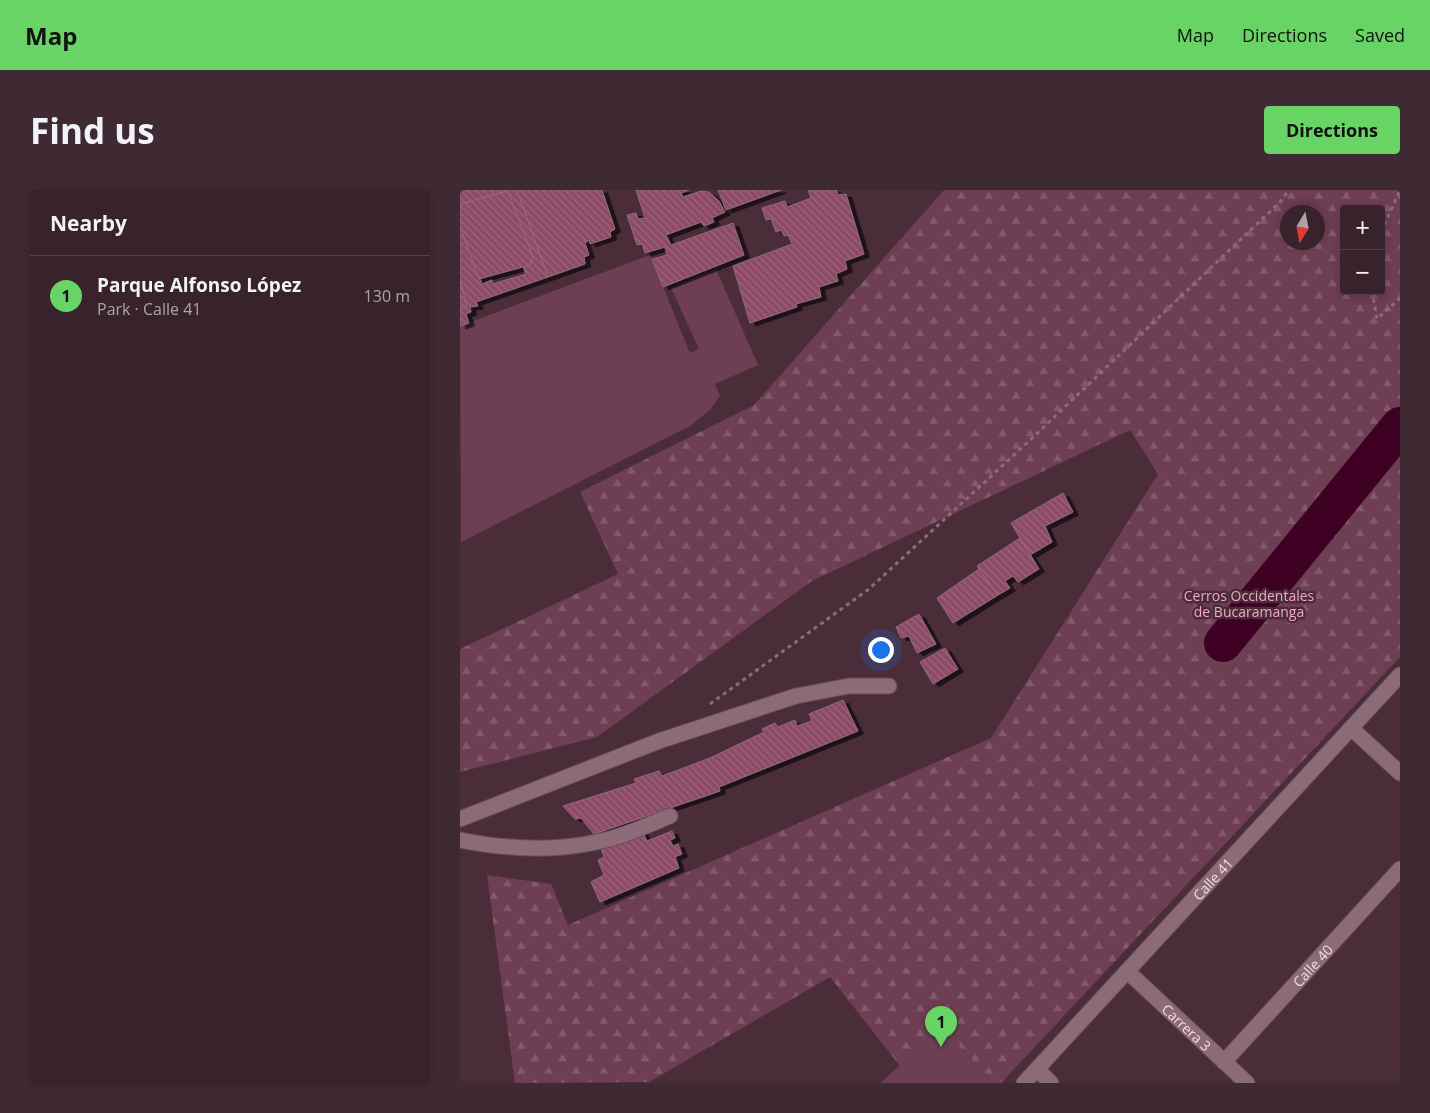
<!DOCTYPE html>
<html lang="en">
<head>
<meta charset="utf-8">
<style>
  body { margin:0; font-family:"Open Sans",sans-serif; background:#3f2a33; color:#f1f3f6 }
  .controls { position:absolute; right:15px; top:15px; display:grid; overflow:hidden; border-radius:5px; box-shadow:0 2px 8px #0003 }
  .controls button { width:45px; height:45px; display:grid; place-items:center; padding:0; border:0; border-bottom:1px solid #523f47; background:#38222b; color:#f1f3f6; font:25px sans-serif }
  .compass { position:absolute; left:820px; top:15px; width:45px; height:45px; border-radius:50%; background:#38222b; box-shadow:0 2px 8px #0003; rotate:190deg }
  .you { position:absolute; left:420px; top:459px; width:18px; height:18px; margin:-12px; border:4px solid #fff; border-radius:50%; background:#1a73e8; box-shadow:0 0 0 8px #1a73e833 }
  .badge { display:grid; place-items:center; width:32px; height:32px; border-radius:50%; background:#68d465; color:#111; font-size:16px; font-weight:700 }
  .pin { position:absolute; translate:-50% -41px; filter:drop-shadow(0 1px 2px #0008) }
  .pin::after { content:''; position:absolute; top:26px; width:18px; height:15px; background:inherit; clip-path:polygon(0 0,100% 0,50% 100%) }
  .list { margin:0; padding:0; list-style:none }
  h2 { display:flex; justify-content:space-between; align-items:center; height:65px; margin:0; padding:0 20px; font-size:21px }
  h2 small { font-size:16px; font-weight:400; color:#aba4a9 }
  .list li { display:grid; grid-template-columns:32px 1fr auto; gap:15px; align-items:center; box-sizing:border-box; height:80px; padding:0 20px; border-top:1px solid #523f47 }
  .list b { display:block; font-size:19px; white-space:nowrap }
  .list p { margin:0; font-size:16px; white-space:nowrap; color:#aba4a9 }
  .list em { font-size:16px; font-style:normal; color:#aba4a9 }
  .map { position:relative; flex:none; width:940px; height:893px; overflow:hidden; border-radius:5px }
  header { display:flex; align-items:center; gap:30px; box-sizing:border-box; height:70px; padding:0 25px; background:#68d465; color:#111 }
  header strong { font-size:24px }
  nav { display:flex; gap:28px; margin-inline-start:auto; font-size:18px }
  .intro { display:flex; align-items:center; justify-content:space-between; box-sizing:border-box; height:120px; padding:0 30px }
  h1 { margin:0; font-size:35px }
  .button { padding:12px 22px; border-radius:5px; background:#68d465; color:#111; font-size:18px; font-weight:700 }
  main { display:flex; gap:30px; padding:0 30px }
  aside { flex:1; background:#38222b; border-radius:5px; box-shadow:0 2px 8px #0003 }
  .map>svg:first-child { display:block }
  .green { fill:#6e3e53 }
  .forest { fill:url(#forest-firs); fill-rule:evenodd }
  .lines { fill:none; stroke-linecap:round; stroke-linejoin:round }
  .river { stroke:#3e0123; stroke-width:38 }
  .building { fill:url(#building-back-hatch); stroke:#8e6c79; filter:url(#shadow) }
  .minor-casing { stroke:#654c57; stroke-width:17 }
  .path { stroke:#886e78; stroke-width:3; stroke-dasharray:4 4; stroke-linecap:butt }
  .minor { stroke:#8c6a77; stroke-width:15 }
  .labels { text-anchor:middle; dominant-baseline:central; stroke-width:5; stroke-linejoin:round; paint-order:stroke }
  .park-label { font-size:14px; fill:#f5a5c6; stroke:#4a2d39 }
  .street-label { font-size:14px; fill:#f0dce3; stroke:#4a2d39 }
</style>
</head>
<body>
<header>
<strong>Map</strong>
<nav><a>Map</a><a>Directions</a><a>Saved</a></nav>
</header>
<div class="intro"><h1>Find us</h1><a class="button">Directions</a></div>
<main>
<aside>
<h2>Nearby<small></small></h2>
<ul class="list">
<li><span class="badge">1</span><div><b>Parque Alfonso López</b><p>Park · Calle 41</p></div><em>130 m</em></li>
</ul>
</aside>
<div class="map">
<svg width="940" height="893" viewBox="0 0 940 893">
  <defs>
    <pattern id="forest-firs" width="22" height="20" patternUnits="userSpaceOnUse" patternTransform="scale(1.25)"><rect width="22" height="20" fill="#6e3e53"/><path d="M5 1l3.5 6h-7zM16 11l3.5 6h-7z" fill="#83596c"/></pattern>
    <pattern id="building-back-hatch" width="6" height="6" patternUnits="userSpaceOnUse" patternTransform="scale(1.25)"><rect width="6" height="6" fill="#8c4a67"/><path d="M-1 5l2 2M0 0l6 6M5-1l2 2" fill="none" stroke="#9c647d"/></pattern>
    <filter id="shadow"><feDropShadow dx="5.5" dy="3" stdDeviation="0" flood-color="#0009"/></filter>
  </defs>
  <rect width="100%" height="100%" fill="#4a2d39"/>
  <g class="green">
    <polygon points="190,65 230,163 239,159 211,98 256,79 298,175 255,194 260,206 250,220 230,236 1,352 0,136"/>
    <polygon points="482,838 533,893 420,893"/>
  </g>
  <path class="forest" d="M 484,0 L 940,0 L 940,467 L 541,893 L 533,893 L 482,838 L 440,876 L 370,787 L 189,892 L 55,893 L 27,685 L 91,694 L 108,735 L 531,548 L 698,284 L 670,240 L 352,391 L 137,547 L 0,582 L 0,459 L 158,384 L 120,302 L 294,215 ZM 884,19 L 921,19 L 921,101 L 884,101 ZM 828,22 L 858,22 L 858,52 L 828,52 Z"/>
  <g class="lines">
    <polyline class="river" points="763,453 940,236"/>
  </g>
  <g class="building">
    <polygon points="0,0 57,0 88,87 16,112 18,116 10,117 11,122 6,124 9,133 0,136 0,119 7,116 0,90 0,36 22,94 32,90 32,94 66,84 63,77 70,75 73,67 48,1 0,14"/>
    <polygon points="57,0 142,0 155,39 150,42 151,47 130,54 129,50 125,53 129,65 124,67 125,74 88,87"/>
    <polygon points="176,0 229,0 221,3 223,7 241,1 249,2 259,11 265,22 252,28 254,32 244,36 241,32 206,45 211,55 273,33 284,65 203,97 192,69 207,65 205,57 185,63 182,54 177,55 167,25 176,23 178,29 185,28"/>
    <polygon points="258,0 321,0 266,20"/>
    <polygon points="348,0 376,0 378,5 386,4 404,64 385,71 387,79 376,84 378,91 359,97 361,107 336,114 337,117 290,133 273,76 332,54 328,45 324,46 321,40 316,42 311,29 306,30 302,18 325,11 327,17 351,8"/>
    <polygon points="48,1 73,67 70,75 19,89 0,36 0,14"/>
    <polygon points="0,90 7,116 0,119"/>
    <polygon points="603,303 613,322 585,336 592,352 570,365 551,333"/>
    <polygon points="560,348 579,379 558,392 553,386 545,391 550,398 538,405 517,376"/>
    <polygon points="519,379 538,405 493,433 477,408"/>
    <polygon points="459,424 476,454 457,463 449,446 441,448 436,437"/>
    <polygon points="485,458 498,479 473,494 460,472"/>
    <polygon points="383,510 398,541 259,597 260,601 134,644 121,628 115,629 103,616 176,593 174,589 199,581 202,586 250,568 304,542 302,539 315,533 318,537 335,530 337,536 352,531 349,524"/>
    <polygon points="182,641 187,651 212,641 215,648 210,650 213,656 218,654 222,664 215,667 219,678 140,712 131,692 144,685 138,670 144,667 140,656"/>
  </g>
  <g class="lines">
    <g class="minor-casing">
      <g id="minor">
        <polyline points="891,538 940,583"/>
        <polyline points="0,629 199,551 336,506 389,496 429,496"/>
        <path d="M 0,650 C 46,659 96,662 141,651 C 165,646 188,635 210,626"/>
        <path id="s1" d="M 667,781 L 787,893"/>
        <path id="s2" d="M 764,872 L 940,679"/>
        <polyline points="577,879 591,893"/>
        <path id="s3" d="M 564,893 L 940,485"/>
      </g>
    </g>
    <g class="path">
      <polyline points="921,42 940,0"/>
      <polyline points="912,101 917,129 940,108"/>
      <polyline points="250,514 409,399 568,252 820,12 829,0"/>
    </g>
    <use href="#minor" class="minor"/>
  </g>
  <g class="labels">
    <g class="park-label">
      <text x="789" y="405">Cerros Occidentales<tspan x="789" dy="16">de Bucaramanga</tspan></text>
    </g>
    <g class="street-label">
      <text stroke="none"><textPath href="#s3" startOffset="278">Calle 41</textPath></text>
      <text stroke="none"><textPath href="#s2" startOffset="131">Calle 40</textPath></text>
      <text stroke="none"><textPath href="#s1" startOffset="82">Carrera 3</textPath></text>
    </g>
  </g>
</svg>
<div class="controls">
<button>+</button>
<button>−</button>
</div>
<svg class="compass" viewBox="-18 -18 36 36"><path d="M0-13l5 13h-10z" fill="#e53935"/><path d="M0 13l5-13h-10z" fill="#aba4a9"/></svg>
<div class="you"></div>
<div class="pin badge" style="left:481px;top:857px">1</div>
</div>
</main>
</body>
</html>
